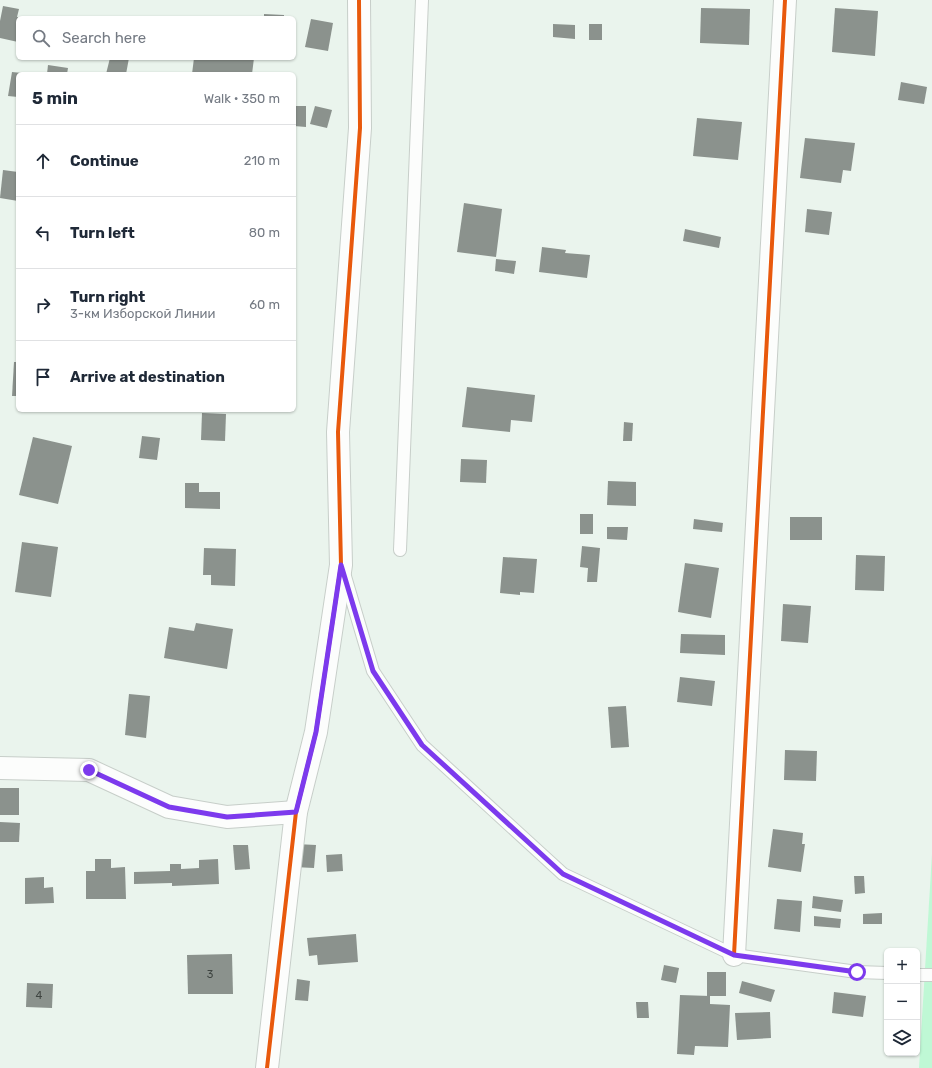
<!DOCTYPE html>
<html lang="en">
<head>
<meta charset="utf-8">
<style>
  body { margin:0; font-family:Rubik,sans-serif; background:#f6f6f7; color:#1f2937 }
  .controls { position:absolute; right:12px; bottom:12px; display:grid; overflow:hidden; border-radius:6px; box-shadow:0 1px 3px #0004 }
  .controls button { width:36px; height:36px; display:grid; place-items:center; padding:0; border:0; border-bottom:1px solid #e0e1e3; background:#fff; color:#1f2937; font:20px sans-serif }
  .stop { position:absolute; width:12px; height:12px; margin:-9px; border:3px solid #7c3aed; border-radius:50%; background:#fff }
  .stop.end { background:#7c3aed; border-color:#fff; box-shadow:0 1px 4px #0008 }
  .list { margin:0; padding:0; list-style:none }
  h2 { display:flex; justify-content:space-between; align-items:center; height:52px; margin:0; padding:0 16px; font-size:17px }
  h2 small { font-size:13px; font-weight:400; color:#747a83 }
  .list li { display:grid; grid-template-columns:26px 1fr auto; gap:12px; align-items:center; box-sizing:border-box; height:72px; padding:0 16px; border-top:1px solid #e0e1e3 }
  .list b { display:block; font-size:15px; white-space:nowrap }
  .list p { margin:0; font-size:13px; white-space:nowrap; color:#747a83 }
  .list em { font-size:13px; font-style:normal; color:#747a83 }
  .icon { flex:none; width:22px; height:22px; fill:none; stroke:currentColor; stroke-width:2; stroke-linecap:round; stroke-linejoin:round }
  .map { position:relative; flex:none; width:932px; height:1068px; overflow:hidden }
  .search { position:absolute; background:#fff; box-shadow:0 1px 3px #0004; left:16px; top:16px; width:280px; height:44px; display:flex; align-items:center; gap:10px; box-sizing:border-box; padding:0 14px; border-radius:6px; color:#747a83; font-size:15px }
  .panel { position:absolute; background:#fff; box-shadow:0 1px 3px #0004; left:16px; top:72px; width:280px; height:340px; border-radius:6px }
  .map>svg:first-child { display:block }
  .green { fill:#bff8d5 }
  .building { fill:#8b928d }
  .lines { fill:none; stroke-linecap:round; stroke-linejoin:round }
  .service-casing { stroke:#c7cec9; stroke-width:14 }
  .minor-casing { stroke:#c7cec9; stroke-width:24 }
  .service { stroke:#fcfdfc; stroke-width:12 }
  .minor { stroke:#fcfdfc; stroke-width:22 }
  .cycleway-casing { stroke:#fff; stroke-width:6 }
  .cycleway { stroke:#e8590c; stroke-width:4 }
  .route { stroke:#7c3aed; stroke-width:5 }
  .labels { text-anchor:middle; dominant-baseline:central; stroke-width:4; stroke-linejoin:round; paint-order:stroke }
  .number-label { font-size:11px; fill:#3f4541 }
</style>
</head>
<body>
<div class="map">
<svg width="932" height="1068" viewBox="0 0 932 1068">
  <rect width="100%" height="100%" fill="#eaf4ed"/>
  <polygon class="green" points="932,854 932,1068 919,1068"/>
  <g class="building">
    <polygon points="3,6 19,9 17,17 18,17 18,42 0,38 0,21"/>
    <polygon points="701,8 750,9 749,45 700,43"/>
    <polygon points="835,8 878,11 875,56 832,52"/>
    <polygon points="264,14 284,15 284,18 264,18"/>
    <polygon points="311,19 333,23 328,51 305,47"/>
    <polygon points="553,24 575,25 575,39 553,37"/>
    <rect x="589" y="24" width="13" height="16"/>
    <polygon points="110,58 129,58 126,74 106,74"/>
    <polygon points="194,58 254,58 252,74 192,74"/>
    <polygon points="48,65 68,68 67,74 47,74"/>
    <polygon points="12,72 22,73 18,74 18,97 8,96"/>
    <polygon points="901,82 927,87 924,104 898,100"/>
    <polygon points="294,106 306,106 306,127 294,126"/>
    <polygon points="315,106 332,110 327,128 310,124"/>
    <polygon points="697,118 742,122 738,160 693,156"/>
    <polygon points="805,138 855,143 851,171 843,170 841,183 800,178"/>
    <polygon points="3,170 18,172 18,201 0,198"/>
    <polygon points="464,203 502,209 496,257 457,252"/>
    <polygon points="807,209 832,212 829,235 805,232"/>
    <polygon points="685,229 721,237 719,248 683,241"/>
    <polygon points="542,247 566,250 565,253 590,255 587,278 539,272"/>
    <polygon points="496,259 516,261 514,274 495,271"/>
    <polygon points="14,362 18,362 18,396 12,396"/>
    <polygon points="467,387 535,395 532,422 511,420 510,432 462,427"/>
    <polygon points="202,413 226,414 225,441 201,440"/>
    <polygon points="624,422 633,423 632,441 623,441"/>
    <polygon points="142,436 160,438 157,460 139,458"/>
    <polygon points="33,437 72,446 58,504 19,495"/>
    <polygon points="461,459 487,460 486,483 460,482"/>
    <polygon points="608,481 636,482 636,506 607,505"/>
    <polygon points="185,483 199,483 199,492 220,492 220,509 185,508"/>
    <rect x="580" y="514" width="13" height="20"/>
    <rect x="790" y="517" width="32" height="23"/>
    <polygon points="694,519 723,523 722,532 693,529"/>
    <polygon points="607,527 628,527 627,540 607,539"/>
    <polygon points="22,542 58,547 51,597 15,592"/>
    <polygon points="582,546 600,548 597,582 587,582 588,568 580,567"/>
    <polygon points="204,548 236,549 235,586 211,585 211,575 203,575"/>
    <polygon points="856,555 885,556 884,591 855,590"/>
    <polygon points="503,557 537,559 534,593 520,592 520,595 500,593"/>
    <polygon points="685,563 719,568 711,618 678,612"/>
    <polygon points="783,604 811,606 808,643 781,641"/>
    <polygon points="196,623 233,629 227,669 164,658 169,627 194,631"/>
    <polygon points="681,634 725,635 725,655 680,653"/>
    <polygon points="680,677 715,681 712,706 677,702"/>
    <polygon points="129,694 150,696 146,738 125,735"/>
    <polygon points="626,706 629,747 611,748 608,707"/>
    <polygon points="785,750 817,751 816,781 784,780"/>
    <rect x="0" y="788" width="19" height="27"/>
    <polygon points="0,822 20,823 19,842 0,842"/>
    <polygon points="773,829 803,833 802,844 805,844 801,872 768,867"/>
    <polygon points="296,844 316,845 314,868 294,867"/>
    <polygon points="233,845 248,845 250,869 235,870"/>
    <polygon points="342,854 343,871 327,872 326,855"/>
    <polygon points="95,859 111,859 111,868 125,867 126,899 86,899 86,871 95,871"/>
    <polygon points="218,859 219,884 172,886 172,883 134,884 134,872 170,871 170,864 181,864 181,869 199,868 199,860"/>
    <polygon points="854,876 864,876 865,893 855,894"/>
    <polygon points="44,877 44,888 53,887 54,903 25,904 25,878"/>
    <polygon points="813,896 843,900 841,912 812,908"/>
    <polygon points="777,899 802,901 800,932 774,929"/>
    <polygon points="882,913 882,924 863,924 863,914"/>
    <polygon points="814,916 841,919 840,928 814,926"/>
    <polygon points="356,934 358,962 318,965 317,955 309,956 307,938"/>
    <polygon points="232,954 233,994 188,994 187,955"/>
    <polygon points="664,965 679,968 676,983 661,980"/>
    <rect x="707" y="972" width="19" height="24"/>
    <polygon points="297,979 310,981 308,1001 295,1000"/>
    <polygon points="742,981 775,990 771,1002 739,993"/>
    <polygon points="27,983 53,984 52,1008 26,1007"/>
    <polygon points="834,992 866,996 863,1017 832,1013"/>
    <polygon points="680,995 710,996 710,1004 730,1005 728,1047 695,1046 694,1055 677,1054"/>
    <polygon points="636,1002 648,1002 649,1018 637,1018"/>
    <polygon points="770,1012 771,1038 737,1040 735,1013"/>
  </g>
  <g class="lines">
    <g class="service-casing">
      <g id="service">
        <polyline points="400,550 422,0"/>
        <polyline points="344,573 373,671 422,745 563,874 734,955 857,972 887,973"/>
        <polyline points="917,975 932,975"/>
      </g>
    </g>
    <g class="minor-casing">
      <g id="minor">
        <polyline points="0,768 89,770 169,807 227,817 296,812"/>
        <polyline points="734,955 785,0"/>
        <polyline points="267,1068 296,812 316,732 341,565 338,432 360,128 359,0"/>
      </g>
    </g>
    <use href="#service" class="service"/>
    <use href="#minor" class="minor"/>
    <g class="cycleway-casing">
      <g id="cycleway">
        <polyline points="734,955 785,0"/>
        <polyline points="267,1068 296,812 316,732 341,565 338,432 360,128 359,0"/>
      </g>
    </g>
    <use href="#cycleway" class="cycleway"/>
  </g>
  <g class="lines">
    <polyline class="route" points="89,770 169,807 227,817 296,812 316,732 341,565 373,671 422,745 563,874 734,955 857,972"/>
  </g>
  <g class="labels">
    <g class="number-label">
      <text x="210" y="974">3</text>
      <text x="39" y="995">4</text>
    </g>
  </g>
</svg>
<div class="controls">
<button>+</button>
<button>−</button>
<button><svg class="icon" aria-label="layers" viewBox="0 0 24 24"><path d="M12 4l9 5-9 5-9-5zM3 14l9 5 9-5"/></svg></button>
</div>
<div class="stop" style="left:857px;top:972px"></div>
<div class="stop end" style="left:89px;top:770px"></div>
<div class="search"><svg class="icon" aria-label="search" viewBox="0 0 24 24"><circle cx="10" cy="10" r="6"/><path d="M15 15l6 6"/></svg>Search here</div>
<section class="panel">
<h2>5 min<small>Walk · 350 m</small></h2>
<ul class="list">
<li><svg class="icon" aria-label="ahead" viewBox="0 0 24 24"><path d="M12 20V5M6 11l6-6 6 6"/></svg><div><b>Continue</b></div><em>210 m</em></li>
<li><svg class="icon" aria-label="left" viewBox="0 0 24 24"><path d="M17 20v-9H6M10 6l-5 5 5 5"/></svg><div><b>Turn left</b></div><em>80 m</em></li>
<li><svg class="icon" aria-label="right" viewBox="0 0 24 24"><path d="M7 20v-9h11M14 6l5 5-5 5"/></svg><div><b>Turn right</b><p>3-км Изборской Линии</p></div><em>60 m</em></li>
<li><svg class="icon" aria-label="arrive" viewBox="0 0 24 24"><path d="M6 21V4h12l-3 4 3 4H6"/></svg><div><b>Arrive at destination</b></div></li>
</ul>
</section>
</div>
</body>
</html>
